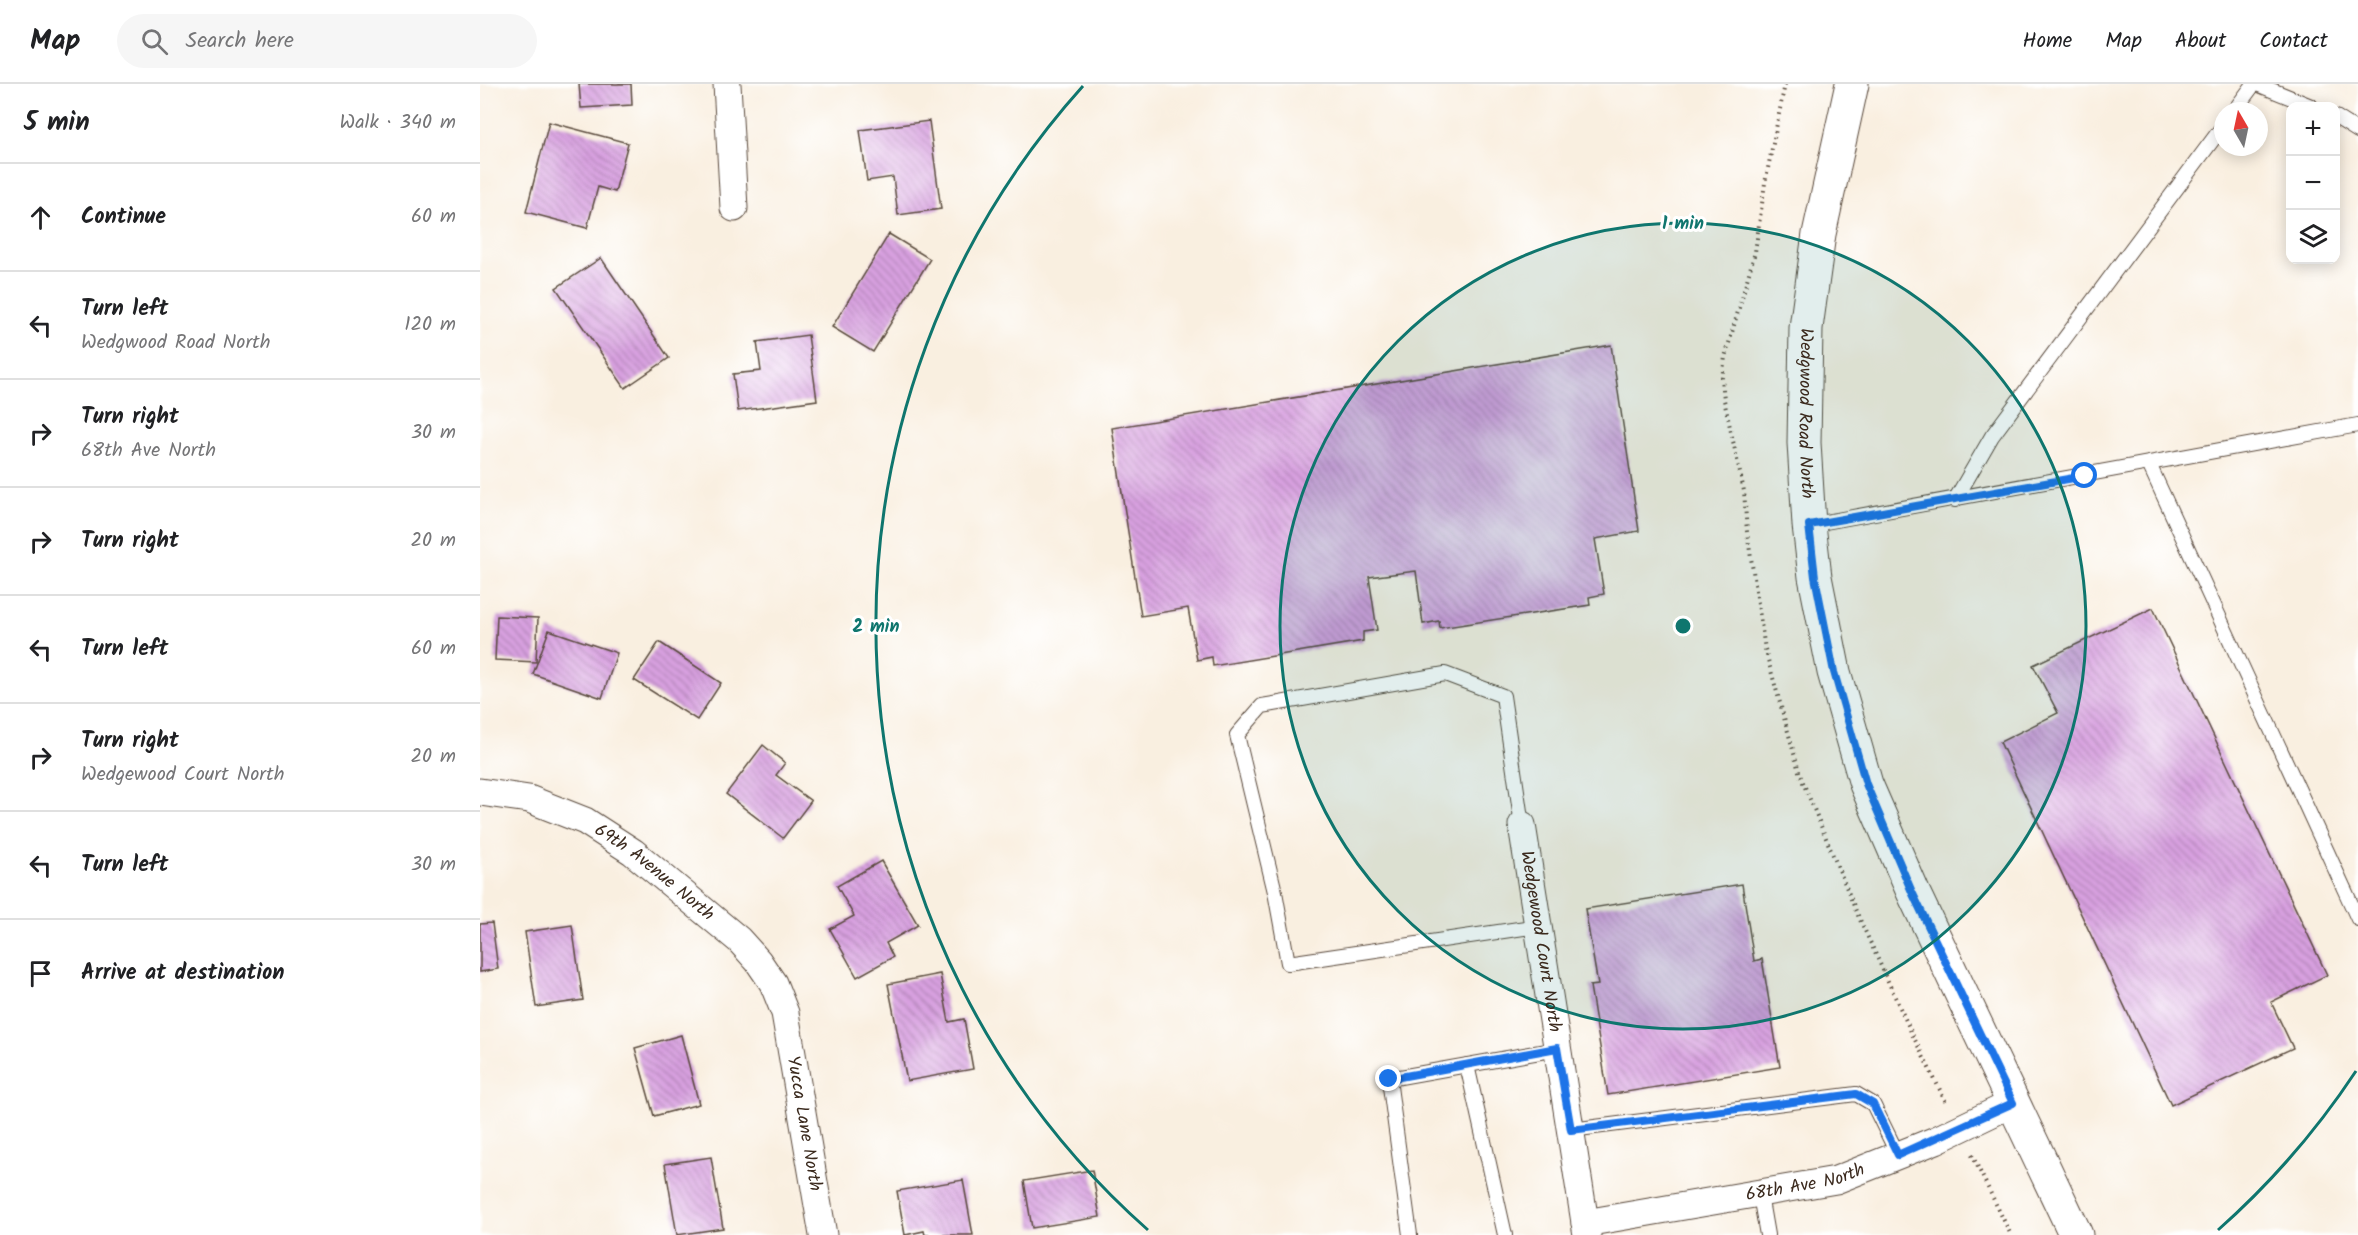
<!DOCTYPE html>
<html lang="en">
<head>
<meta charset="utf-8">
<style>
  body { margin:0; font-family:Kalam,sans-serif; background:#f6f6f6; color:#202124 }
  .controls { position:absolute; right:18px; top:18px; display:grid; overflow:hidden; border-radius:12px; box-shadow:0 3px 15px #0003 }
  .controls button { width:54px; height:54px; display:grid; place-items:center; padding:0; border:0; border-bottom:2px solid #e0e0e0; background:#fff; color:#202124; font:30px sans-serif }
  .compass { position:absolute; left:1734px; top:18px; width:54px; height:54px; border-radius:50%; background:#fff; box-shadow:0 3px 15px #0003; rotate:351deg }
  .stop { position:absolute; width:18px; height:18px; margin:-14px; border:4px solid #1a73e8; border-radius:50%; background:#fff }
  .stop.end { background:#1a73e8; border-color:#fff; box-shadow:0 2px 6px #0008 }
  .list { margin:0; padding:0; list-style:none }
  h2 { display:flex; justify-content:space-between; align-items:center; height:78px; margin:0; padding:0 24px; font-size:26px }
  h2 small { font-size:20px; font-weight:400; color:#757577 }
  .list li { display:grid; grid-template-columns:39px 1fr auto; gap:18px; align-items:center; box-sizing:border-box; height:108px; padding:0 24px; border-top:2px solid #e0e0e0 }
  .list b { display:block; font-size:22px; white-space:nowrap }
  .list p { margin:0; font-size:20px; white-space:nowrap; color:#757577 }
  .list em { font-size:20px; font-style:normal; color:#757577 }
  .icon { flex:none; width:33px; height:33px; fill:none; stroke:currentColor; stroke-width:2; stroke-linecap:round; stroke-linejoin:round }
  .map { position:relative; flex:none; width:1878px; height:1151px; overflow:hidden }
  header { display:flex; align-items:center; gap:36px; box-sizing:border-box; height:84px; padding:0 30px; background:#fff; border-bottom:2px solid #e0e0e0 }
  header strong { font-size:28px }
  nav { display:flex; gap:33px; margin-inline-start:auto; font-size:21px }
  .search { width:420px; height:54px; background:#f6f6f6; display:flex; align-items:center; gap:15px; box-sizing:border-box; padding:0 21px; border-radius:33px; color:#757577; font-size:22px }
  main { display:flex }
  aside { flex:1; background:#fff }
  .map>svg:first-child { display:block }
  .building { fill:url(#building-back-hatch) }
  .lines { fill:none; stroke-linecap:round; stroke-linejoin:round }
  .service-casing { stroke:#58483b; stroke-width:16 }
  .minor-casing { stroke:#58483b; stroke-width:29 }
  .tertiary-casing { stroke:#58483b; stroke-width:35 }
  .path { stroke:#58483b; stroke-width:4; stroke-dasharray:1.5 4.5; stroke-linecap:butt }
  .service { stroke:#fff; stroke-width:14 }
  .minor { stroke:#fff; stroke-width:27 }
  .tertiary { stroke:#fff; stroke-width:33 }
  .route { stroke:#1a73e8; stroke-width:8 }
  .ring { fill:none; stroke:#0f766e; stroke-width:3 }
  .labels { text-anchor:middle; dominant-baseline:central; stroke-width:6; stroke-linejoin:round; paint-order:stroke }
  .street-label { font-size:18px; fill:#3b2a1e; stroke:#fff }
  .centre { fill:#0f766e; stroke:#fff; stroke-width:3 }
  .ring-label { font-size:18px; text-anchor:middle; font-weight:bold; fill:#0f766e; stroke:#fff; stroke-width:6; stroke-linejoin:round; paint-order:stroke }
</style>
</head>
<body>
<header>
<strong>Map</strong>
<div class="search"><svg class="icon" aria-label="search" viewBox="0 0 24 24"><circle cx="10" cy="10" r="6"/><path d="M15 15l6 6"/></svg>Search here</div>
<nav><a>Home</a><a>Map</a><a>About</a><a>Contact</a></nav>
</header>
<main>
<aside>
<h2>5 min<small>Walk · 340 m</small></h2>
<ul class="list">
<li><svg class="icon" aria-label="ahead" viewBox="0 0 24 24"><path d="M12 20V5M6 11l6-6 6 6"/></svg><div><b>Continue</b></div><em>60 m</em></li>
<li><svg class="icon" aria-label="left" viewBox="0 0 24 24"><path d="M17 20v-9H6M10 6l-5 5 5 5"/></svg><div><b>Turn left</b><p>Wedgwood Road North</p></div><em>120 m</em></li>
<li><svg class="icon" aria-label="right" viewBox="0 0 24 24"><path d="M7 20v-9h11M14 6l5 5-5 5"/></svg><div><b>Turn right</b><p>68th Ave North</p></div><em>30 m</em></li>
<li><svg class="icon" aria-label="right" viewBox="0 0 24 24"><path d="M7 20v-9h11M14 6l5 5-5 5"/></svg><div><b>Turn right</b></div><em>20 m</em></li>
<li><svg class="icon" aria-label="left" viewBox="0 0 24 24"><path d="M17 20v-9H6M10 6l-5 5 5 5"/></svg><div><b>Turn left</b></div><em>60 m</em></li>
<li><svg class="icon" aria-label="right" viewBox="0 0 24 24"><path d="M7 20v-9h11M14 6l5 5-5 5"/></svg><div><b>Turn right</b><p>Wedgewood Court North</p></div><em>20 m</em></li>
<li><svg class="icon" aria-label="left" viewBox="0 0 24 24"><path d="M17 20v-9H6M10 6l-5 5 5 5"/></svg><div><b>Turn left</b></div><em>30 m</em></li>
<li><svg class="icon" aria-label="arrive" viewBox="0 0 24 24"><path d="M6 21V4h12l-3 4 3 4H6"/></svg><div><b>Arrive at destination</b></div></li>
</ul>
</aside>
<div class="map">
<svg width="1878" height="1151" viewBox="0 0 1878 1151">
  <defs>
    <pattern id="building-back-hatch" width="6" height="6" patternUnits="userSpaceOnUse" patternTransform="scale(1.5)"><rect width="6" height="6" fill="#d8a0e0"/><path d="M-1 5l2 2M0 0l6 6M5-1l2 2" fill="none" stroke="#b083b5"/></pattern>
  </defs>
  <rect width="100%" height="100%" fill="#fff"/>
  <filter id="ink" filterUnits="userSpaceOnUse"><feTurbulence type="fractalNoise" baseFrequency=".0167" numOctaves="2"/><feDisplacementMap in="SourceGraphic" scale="12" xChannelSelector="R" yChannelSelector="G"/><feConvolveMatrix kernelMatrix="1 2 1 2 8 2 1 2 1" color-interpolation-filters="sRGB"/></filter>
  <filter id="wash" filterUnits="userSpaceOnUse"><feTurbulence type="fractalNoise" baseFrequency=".008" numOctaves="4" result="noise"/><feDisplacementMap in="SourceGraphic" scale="24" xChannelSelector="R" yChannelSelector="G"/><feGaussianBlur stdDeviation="1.35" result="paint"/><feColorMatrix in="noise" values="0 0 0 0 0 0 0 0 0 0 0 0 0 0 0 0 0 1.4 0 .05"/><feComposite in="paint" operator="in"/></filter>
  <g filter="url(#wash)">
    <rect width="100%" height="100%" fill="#f9efe0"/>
    <g id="blocks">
      <g class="building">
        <polygon points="99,0 151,0 152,21 101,24"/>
        <polygon points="449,37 461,125 418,131 413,93 387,97 380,46"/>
        <polygon points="69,38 148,59 135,108 118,103 107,144 46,128"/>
        <polygon points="409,150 450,175 393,268 352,243"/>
        <polygon points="121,174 189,274 145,304 76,204"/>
        <polygon points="328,251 337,316 258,327 253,290 281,287 277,258"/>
        <polygon points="1131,261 1159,447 1115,455 1124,510 1109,513 1110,521 960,544 959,537 943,540 936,487 889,493 897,546 883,548 883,557 733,582 732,573 717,576 708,524 661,532 632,344"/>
        <polygon points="1673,524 1847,891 1791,918 1813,964 1691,1021 1520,658 1578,629 1553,581"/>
        <polygon points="17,532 58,534 56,578 15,576"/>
        <polygon points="69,546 137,569 122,614 53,590"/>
        <polygon points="179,558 241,599 217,636 154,596"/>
        <polygon points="283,661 305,679 296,691 331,717 303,754 246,710"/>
        <polygon points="401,777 438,841 406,859 413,873 377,893 350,845 374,832 357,802"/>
        <polygon points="1262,800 1274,877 1282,875 1300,983 1128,1011 1110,902 1118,901 1105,825"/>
        <polygon points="12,839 18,885 0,888 0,840"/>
        <polygon points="92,841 103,916 56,923 45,848"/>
        <polygon points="460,890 469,938 484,935 493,985 427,997 408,900"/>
        <polygon points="201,951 219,1020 174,1032 155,964"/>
        <polygon points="231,1073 243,1144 197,1151 185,1080"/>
        <polygon points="612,1086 620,1133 552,1144 544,1097"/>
        <polygon points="483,1096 493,1151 445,1151 444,1147 425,1151 417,1107"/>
      </g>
    </g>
  </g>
  <g filter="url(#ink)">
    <use href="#blocks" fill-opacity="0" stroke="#58483b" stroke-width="1.5"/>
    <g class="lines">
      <g class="service-casing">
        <g id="service">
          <polyline points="1777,0 1831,22"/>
          <polyline points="1754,27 1774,0"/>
          <polyline points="1856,33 1878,47"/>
          <polyline points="1669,380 1878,835"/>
          <polyline points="1475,416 1512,352 1743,42"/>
          <polyline points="1329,441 1878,341"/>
          <polyline points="1042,741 1023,612 965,590 782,622 757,651 795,808 808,879 1058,842"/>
          <polyline points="987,981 1025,1151"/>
          <polyline points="1091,1046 1376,1010 1393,1020 1418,1071"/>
          <polyline points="1280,1111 1287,1151"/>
          <polyline points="930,1151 909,995 1077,965"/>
        </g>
      </g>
      <g class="minor-casing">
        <g id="minor">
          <polyline points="247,0 254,124"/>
          <path id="s1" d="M 0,708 L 49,715 L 105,737 L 153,768 L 259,856 L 278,877 L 293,899 L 305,929 L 343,1151"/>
          <path id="s2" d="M 1042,741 L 1107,1151"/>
          <path id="s3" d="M 1105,1139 L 1356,1096 L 1456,1056 L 1533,1019"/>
        </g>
      </g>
      <g class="tertiary-casing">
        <g id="tertiary">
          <path id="s4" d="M 1372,0 L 1339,150 L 1326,244 L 1324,359 L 1329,441 L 1335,493 L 1354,588 L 1386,700 L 1433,808 L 1596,1151"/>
        </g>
      </g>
      <g class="path">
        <polyline points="1305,0 1285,99 1275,168 1245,273 1242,294 1244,316 1264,407 1267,448 1285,565 1320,691 1376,827 1432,950 1466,1018"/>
        <polyline points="1492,1071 1531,1151"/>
      </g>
      <use href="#service" class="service"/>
      <use href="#minor" class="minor"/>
      <use href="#tertiary" class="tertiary"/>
    </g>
  </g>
  <g class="lines" filter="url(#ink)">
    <polyline class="route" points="909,995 1077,964 1091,1046 1376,1010 1393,1020 1418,1071 1533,1019 1432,808 1386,700 1354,588 1335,493 1329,441 1605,392"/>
  </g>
  <circle cx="1203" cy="542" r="403" fill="#0f766e" fill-opacity=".12"/>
  <g class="ring">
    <circle cx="1203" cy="542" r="403"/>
    <path d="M1876 987A807 807 0 0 1 1738 1146M668 1146A807 807 0 0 1 603 2"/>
  </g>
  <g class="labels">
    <g class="street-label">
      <text stroke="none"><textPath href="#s4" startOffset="334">Wedgwood Road North</textPath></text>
      <text stroke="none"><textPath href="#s1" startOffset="196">69th Avenue North</textPath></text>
      <text stroke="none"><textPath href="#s2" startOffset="118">Wedgewood Court North</textPath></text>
      <text stroke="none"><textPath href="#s1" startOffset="504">Yucca Lane North</textPath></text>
      <text stroke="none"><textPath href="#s3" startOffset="224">68th Ave North</textPath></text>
    </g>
  </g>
  <circle cx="1203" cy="542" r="9" class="centre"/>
  <g class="ring-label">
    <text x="1203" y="145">1 min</text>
    <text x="396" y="548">2 min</text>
  </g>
</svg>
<div class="controls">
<button>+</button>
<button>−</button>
<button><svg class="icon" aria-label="layers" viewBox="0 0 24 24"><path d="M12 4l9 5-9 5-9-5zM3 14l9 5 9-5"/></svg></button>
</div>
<svg class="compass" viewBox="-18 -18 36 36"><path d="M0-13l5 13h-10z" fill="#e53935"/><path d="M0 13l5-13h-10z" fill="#757577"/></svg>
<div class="stop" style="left:1605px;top:392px"></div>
<div class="stop end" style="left:909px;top:995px"></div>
</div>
</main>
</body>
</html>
